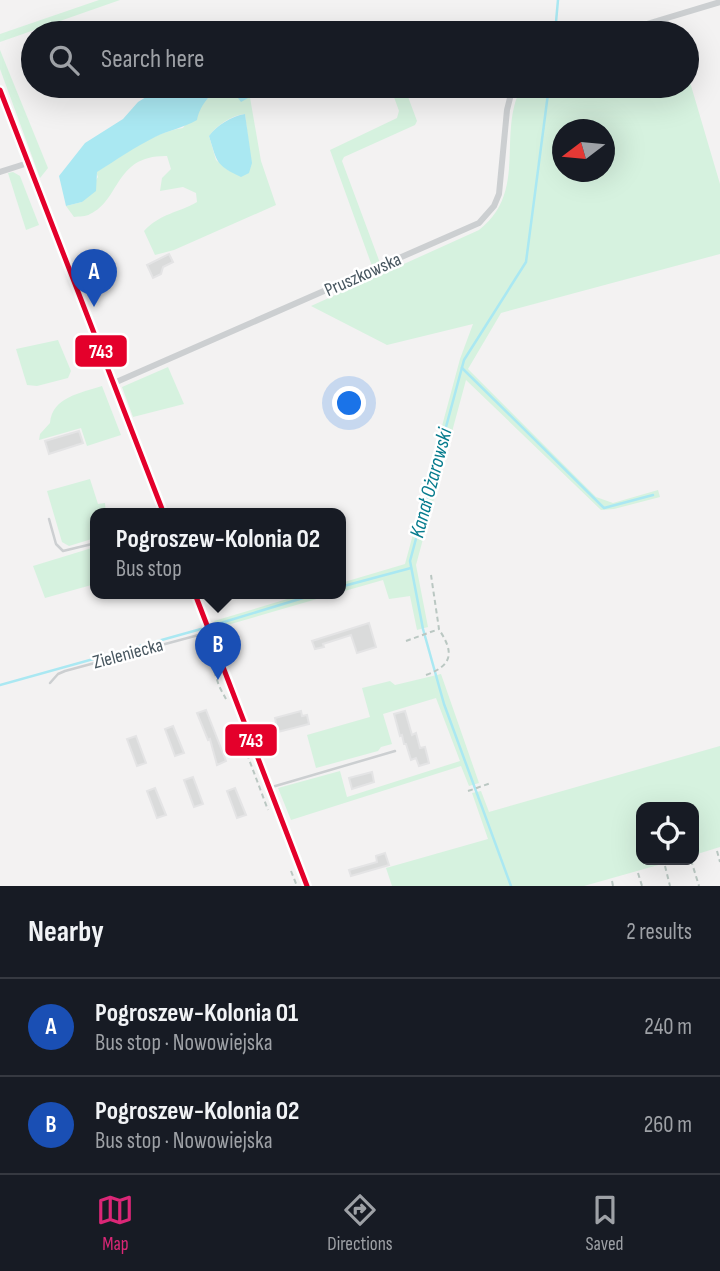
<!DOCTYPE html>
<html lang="en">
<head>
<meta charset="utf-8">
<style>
  body { margin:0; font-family:"Sofia Sans Condensed",sans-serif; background:#20242c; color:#f1f3f6 }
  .controls { position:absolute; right:21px; bottom:21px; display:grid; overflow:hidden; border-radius:14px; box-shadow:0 7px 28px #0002 }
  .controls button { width:63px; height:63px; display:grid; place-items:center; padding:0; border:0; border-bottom:2px solid #363941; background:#171b24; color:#f1f3f6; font:35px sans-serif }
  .compass { position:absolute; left:552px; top:119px; width:63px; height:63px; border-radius:50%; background:#171b24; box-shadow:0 7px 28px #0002; rotate:254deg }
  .you { position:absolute; left:350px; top:404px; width:24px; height:24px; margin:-18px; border:5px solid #fff; border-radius:50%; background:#1a73e8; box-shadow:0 0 0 10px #1a73e833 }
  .badge { display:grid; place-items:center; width:46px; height:46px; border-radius:50%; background:#db2777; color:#fff; font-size:23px; font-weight:700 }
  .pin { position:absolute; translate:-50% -58px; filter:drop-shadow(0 2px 4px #0008) }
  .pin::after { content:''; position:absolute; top:37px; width:24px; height:21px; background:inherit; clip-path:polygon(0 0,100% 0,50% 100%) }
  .popup { position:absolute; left:90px; top:508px; width:256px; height:91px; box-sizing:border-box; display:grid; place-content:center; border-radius:14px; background:#171b24; filter:drop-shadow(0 2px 5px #0005); font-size:23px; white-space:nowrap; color:#9ea1a6 }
  .popup b { font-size:26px; color:#f1f3f6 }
  .popup::after { content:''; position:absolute; left:50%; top:100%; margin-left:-14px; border:14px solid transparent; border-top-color:#171b24 }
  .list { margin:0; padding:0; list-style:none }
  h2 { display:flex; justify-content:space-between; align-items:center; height:91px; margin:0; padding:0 28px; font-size:30px }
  h2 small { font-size:23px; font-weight:400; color:#9ea1a6 }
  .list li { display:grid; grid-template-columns:46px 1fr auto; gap:21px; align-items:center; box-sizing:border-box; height:98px; padding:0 28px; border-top:2px solid #363941 }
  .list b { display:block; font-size:26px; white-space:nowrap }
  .list p { margin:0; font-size:23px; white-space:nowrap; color:#9ea1a6 }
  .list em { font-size:23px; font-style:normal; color:#9ea1a6 }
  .icon { flex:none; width:38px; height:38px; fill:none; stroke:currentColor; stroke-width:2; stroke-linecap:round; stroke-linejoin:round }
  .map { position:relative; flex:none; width:720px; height:886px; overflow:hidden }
  .search { position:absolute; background:#171b24; box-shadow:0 7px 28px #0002; left:21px; right:21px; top:21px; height:77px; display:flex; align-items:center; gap:18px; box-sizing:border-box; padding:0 24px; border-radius:38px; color:#9ea1a6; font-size:26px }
  .sheet { height:287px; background:#171b24 }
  nav { display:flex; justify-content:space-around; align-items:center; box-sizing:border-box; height:98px; border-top:2px solid #363941; background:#171b24; font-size:19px; color:#9ea1a6 }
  nav a { display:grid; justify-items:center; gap:4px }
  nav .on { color:#db2777 }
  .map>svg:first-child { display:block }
  .green { fill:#d6f2df; fill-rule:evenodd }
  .water { fill:#aae8f2 }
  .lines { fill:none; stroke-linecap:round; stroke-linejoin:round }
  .stream { stroke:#aae8f2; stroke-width:2.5 }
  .building { fill:#dadbdb; stroke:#e4e4e5; stroke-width:2 }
  .path { stroke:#bac7c2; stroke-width:2; stroke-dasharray:5 3.5; stroke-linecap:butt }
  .lane { stroke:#cccfd1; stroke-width:2.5 }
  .street { stroke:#cccfd1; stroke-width:6 }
  .secondary { stroke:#cdcfd2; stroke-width:9 }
  .bus-1-casing { stroke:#fff; stroke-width:10 }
  .bus-1 { stroke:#e4002b; stroke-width:5 }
  .labels { text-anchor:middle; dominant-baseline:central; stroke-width:5; stroke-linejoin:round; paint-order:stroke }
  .street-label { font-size:19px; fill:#485760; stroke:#fff }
  .water-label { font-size:21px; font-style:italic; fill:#077c8e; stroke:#fff }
  .line-badge { stroke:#fff; stroke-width:2.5 }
  .badge-label { font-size:19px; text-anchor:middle; font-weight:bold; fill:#fff }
</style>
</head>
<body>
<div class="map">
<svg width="720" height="886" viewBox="0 0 720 886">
  <rect width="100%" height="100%" fill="#f3f2f2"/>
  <g class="green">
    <polygon points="99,0 120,0 0,42 0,34"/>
    <polygon points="0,50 48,168 40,178 0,69"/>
    <path d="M 687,72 L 720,184 L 720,254 L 501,313 L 468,369 L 596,497 L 613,503 L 658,490 L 660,497 L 614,509 L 601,510 L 466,380 L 416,565 L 428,627 L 417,630 L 410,596 L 389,599 L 383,580 L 341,592 L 341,583 L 405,564 L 460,359 L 473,324 L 387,345 L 311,306 L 479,230 C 529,191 496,133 522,86 L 687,86 ZM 562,130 L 604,130 L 604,172 L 562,172 Z"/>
    <path d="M 229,86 L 248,98 L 244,86 L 248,86 L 261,161 L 276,205 L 174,250 L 155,255 L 144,231 C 161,213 178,213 197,202 L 196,193 L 183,187 L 160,191 L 162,178 L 171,169 L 167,156 C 114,155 121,200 90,214 C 86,217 79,216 74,217 L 66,206 L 82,202 L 98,177 L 96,172 C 123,156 152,132 183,128 C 194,113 211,90 229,86 ZM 245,114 L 251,163 L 229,171 L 216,160 L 209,136 C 217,125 232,115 245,114 Z"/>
    <polygon points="390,86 404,86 417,121 415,125 344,157 342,161 380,263 372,266 330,150 397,118 399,111"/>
    <polygon points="13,172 20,176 39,225 26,230 8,173"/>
    <polygon points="58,340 71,371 68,378 37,386 27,385 16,349"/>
    <polygon points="168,367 184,404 133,417 122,387"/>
    <path d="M 102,386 L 121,435 L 87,446 L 81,428 L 39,440 L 40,434 L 50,423 C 52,397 81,393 102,386 Z"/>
    <polygon points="90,479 98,504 105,503 106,514 96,514 95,538 69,546 62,542 47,491"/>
    <polygon points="95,547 95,584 45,598 33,566"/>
    <polygon points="304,594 334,594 217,628 214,621"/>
    <polygon points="441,674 479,783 469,786 461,766 291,820 278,788 340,771 347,797 460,761 436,698 383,714 392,744 381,747 378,751 316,768 307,735 370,717 362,688 390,681 395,685"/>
    <polygon points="720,746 720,847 694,855 694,807 641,807 641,860 676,860 584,886 392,886 386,868 488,839 472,793 481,791 489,812"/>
  </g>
  <g class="water">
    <path d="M 164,86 L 244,86 L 248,98 L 241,102 L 229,86 C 212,89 200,105 197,120 C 183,128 169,130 155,137 C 135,147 116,160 97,172 L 96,191 L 82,202 L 66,206 L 59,176 L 85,143 L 123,119 L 138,102 Z"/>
    <path d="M 245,114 L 252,163 L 249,173 L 241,177 C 215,165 217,161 209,136 C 217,125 232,116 245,114 Z"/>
  </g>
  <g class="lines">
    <g class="stream">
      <polyline points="555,33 558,0"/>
      <polyline points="462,368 604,508 653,495"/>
      <polyline points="340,587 411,568"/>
      <polyline points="214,625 316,594"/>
      <polyline points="0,685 201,629"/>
      <polyline points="511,886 444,704 423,629 410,561 464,360 526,262 549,86"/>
    </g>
  </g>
  <g class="building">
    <polygon points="169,254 173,262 163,267 161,274 153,278 147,265"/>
    <polygon points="79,431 83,443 49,454 45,441"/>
    <polygon points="369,623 376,647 357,653 351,635 323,644 324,647 315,649 312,641"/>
    <polygon points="206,710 226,761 217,765 210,739 208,740 197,713"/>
    <polygon points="301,711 302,716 307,715 309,724 274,733 272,724 276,723 275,718"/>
    <polygon points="405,711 412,735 416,733 420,748 425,747 429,763 419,766 416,758 411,760 406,744 404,744 402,735 400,736 394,714"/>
    <polygon points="173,726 184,753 175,756 165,729"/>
    <polygon points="136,736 146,763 137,766 127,739"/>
    <polygon points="372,772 374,782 352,789 349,778"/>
    <polygon points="193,777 203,804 194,807 184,780"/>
    <polygon points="155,788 166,815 157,818 147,791"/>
    <polygon points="235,788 246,815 237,818 227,791"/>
    <polygon points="385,853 389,865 351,876 349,870 377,862 376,856"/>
  </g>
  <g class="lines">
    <g class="path">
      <polyline points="406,641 439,629 431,575"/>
      <polyline points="209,655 219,686 226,699"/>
      <path d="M 426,675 C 451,666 455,654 440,631"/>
      <polyline points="238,730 268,810"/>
      <polyline points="468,791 491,783"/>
      <polyline points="717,851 720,862"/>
      <polyline points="691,860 699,886"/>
      <polyline points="665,866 670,886"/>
      <polyline points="291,871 297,886"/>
      <polyline points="638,873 642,886"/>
      <polyline points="612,881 613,886"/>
    </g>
    <g class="lane">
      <polyline points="49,519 56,544 63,551 96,543"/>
      <polyline points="50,683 58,674 65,671 206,633"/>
      <polyline points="272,787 395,751"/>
    </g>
    <g class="street">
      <polyline points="617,33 720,2"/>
      <polyline points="0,172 28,163"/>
      <polyline points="114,383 479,223 494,206 499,194 507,110 513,86"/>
    </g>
    <g class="secondary">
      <polyline points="0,90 164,514"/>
      <polyline points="195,594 307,886"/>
    </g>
    <g class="bus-1-casing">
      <g id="bus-1">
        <polyline points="0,90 164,514"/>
        <polyline points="195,594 307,886"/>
      </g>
    </g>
    <use href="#bus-1" class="bus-1"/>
  </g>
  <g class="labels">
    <g class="street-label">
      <text transform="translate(363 275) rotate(-24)">Pruszkowska</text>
      <text transform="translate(128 654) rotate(-15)">Zieleniecka</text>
    </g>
    <g class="water-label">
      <text transform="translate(431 483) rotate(-75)">Kanał Ożarowski</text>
    </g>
  </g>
  <g class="line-badge">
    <rect x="74" y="334" width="54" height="34" rx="7" fill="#e4002b"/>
    <rect x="224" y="723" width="54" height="34" rx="7" fill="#e4002b"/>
  </g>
  <g class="badge-label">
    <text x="101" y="358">743</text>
    <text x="251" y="747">743</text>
  </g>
</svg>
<div class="controls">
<button><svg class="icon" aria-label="locate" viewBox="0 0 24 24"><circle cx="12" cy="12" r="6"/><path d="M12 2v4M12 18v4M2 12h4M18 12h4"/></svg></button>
</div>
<svg class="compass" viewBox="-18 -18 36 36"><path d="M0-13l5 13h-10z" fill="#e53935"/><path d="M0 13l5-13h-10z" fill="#9ea1a6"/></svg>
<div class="you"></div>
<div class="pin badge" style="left:94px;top:307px;background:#1a4fb4">A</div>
<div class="pin badge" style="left:218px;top:680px;background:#1a4fb4">B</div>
<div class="popup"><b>Pogroszew-Kolonia 02</b>Bus stop</div>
<div class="search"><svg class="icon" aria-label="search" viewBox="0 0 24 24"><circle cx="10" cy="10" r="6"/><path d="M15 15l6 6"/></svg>Search here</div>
</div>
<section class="sheet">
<h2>Nearby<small>2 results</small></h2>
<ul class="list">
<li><span class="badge" style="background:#1a4fb4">A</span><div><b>Pogroszew-Kolonia 01</b><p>Bus stop · Nowowiejska</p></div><em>240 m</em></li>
<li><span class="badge" style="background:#1a4fb4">B</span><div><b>Pogroszew-Kolonia 02</b><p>Bus stop · Nowowiejska</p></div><em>260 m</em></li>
</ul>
</section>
<nav>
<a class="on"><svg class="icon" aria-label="map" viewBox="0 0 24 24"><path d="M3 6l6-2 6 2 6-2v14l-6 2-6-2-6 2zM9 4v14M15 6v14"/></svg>Map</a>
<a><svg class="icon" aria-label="directions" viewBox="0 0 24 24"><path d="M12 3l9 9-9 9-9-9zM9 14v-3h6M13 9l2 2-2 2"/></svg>Directions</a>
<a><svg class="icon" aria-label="saved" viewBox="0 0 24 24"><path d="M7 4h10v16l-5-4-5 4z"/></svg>Saved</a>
</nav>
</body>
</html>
